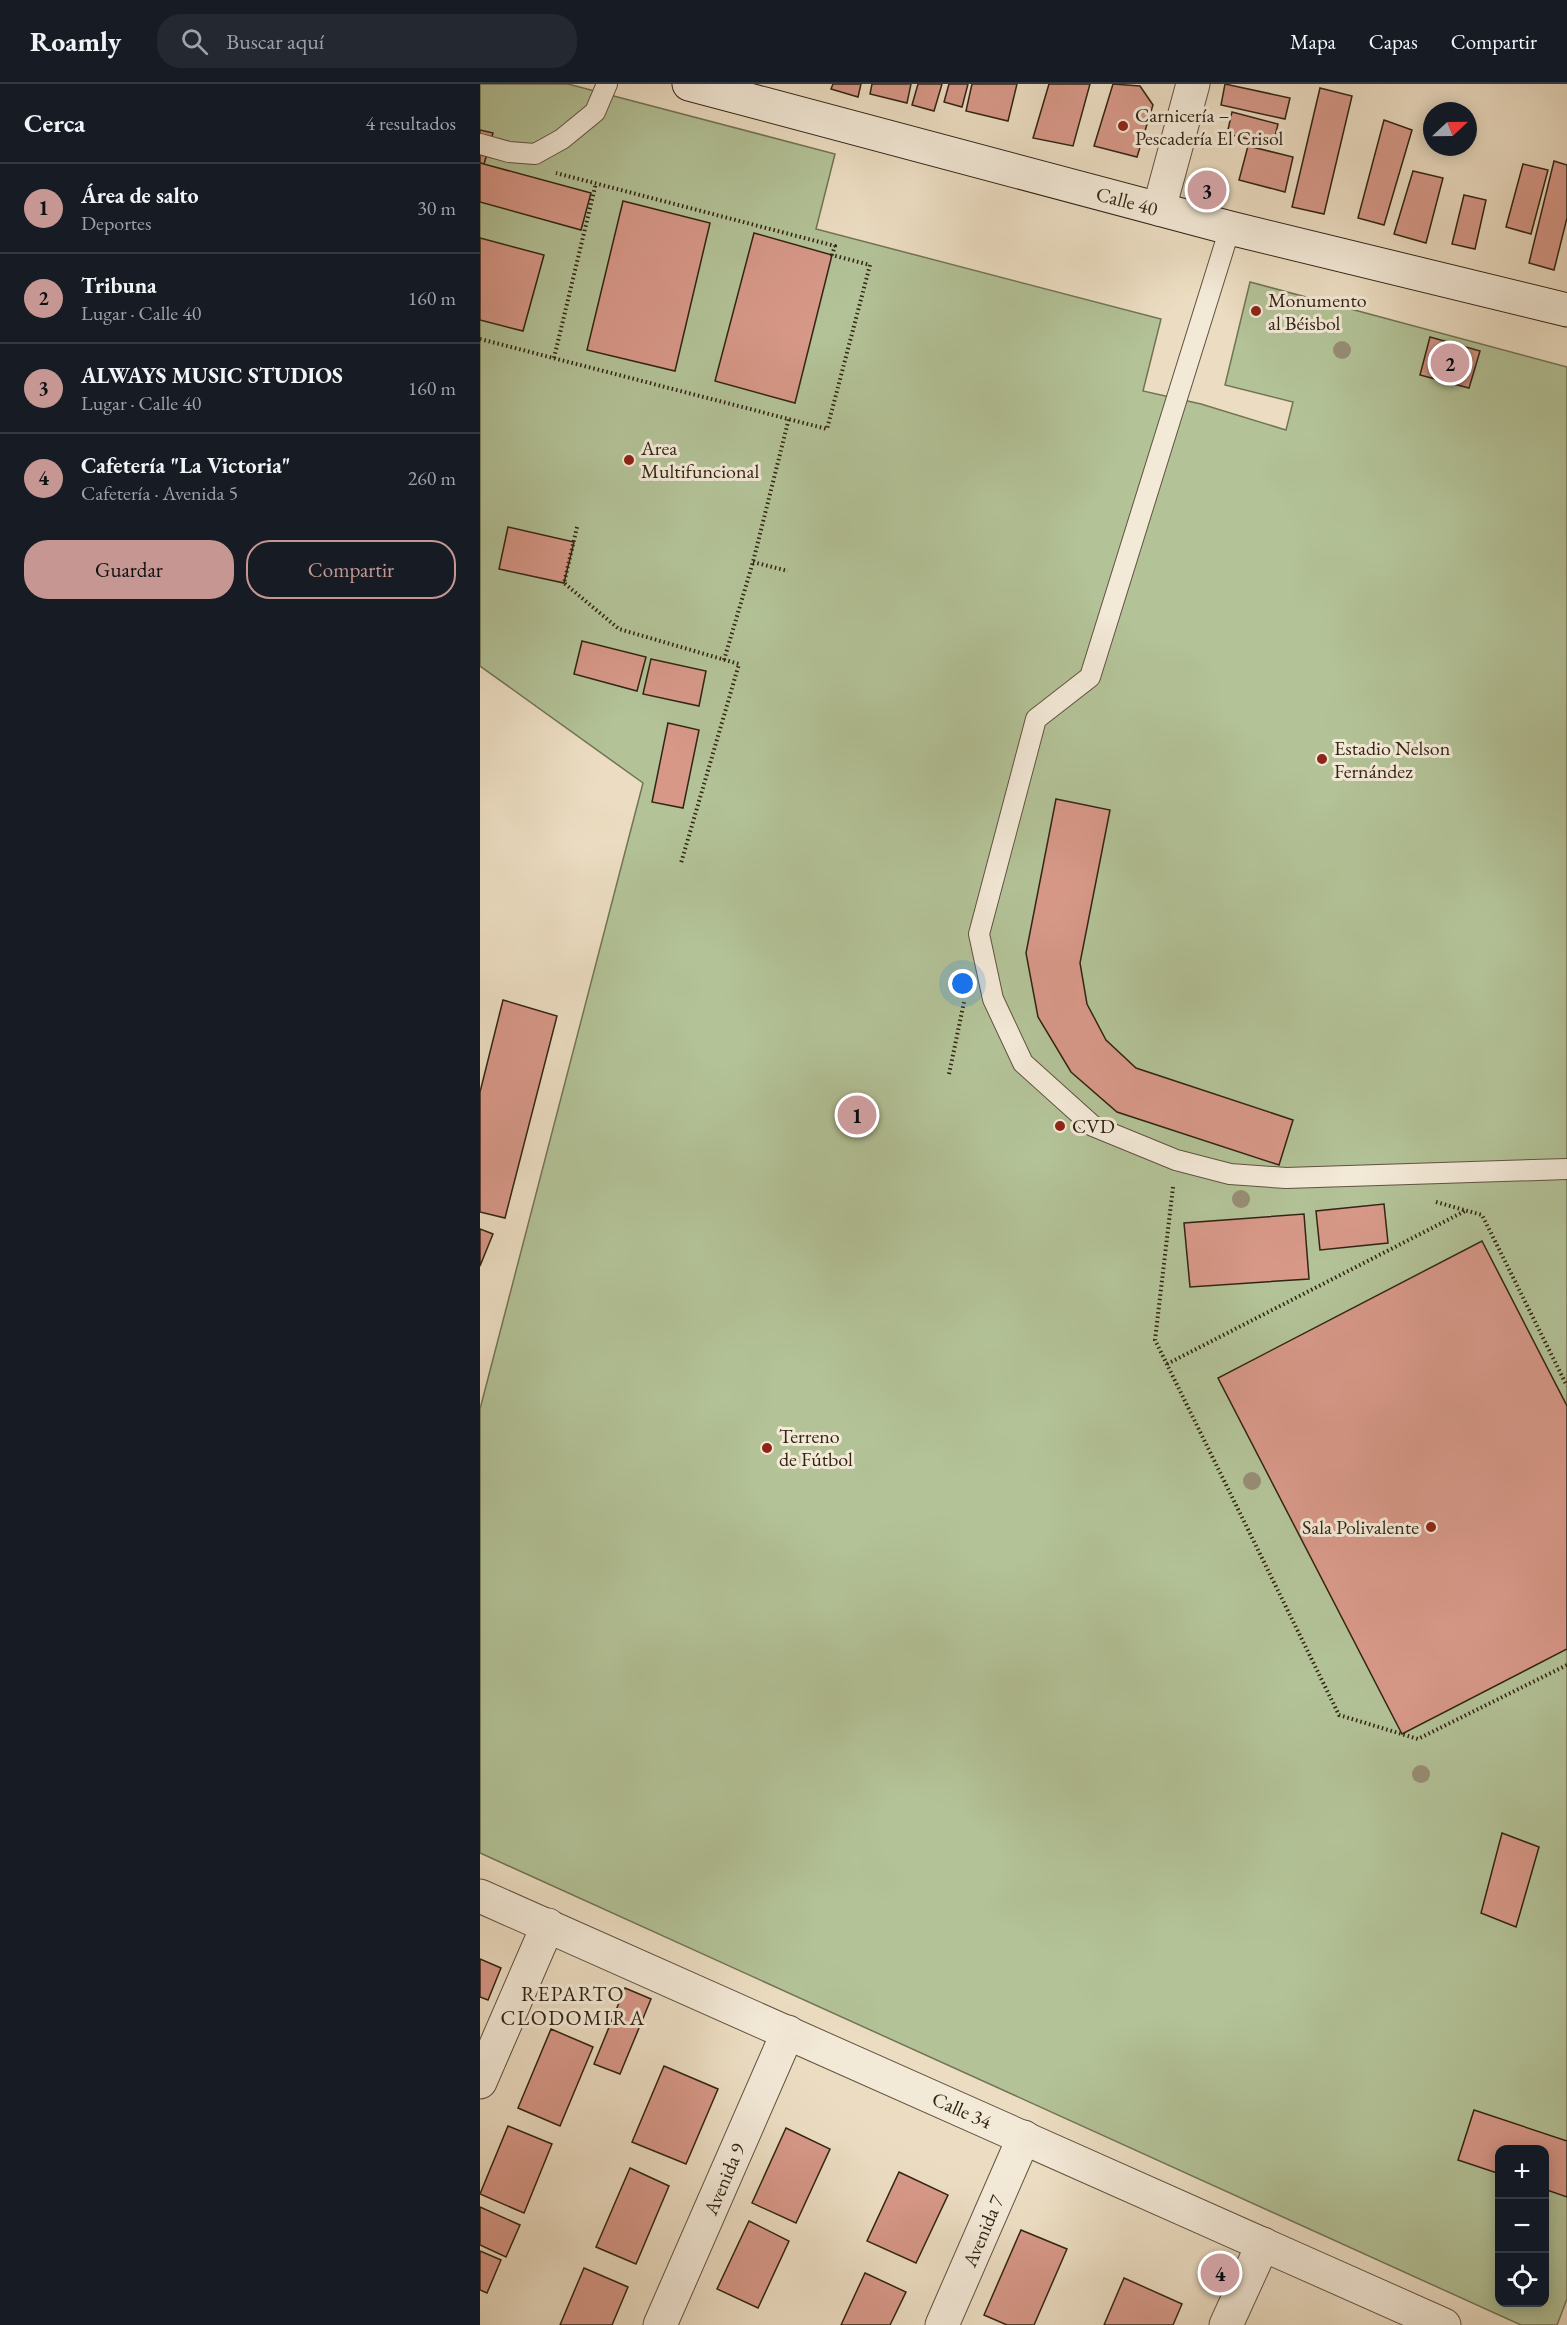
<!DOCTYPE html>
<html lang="es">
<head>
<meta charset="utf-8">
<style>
  body { margin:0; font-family:"EB Garamond",serif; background:#242831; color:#f1f3f6 }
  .controls { position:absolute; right:18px; bottom:18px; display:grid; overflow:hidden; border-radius:12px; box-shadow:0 3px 15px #0003 }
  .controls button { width:54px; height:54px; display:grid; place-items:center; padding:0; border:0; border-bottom:2px solid #363941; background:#171b24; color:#f1f3f6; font:30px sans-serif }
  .compass { position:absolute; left:943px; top:18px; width:54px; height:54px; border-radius:50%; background:#171b24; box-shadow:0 3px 15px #0003; rotate:68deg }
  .you { position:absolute; left:483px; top:900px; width:21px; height:21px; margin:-15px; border:4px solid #fff; border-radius:50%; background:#1a73e8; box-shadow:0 0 0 9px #1a73e833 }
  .badge { display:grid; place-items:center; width:39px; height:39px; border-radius:50%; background:#c59692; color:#111; font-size:20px; font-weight:700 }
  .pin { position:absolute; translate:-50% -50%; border:3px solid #fff; box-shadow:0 2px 6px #0006 }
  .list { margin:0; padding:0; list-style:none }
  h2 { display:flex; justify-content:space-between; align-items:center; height:78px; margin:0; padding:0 24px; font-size:26px }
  h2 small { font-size:20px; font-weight:400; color:#9ea1a6 }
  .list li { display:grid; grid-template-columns:39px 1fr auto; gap:18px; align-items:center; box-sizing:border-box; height:90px; padding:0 24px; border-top:2px solid #363941 }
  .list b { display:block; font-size:22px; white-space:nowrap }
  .list p { margin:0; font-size:20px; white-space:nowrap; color:#9ea1a6 }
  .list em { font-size:20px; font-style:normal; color:#9ea1a6 }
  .actions { display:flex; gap:12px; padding:18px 24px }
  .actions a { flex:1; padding:14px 0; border:2px solid #c59692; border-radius:24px; text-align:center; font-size:21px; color:#c59692 }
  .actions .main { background:#c59692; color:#111 }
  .icon { flex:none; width:33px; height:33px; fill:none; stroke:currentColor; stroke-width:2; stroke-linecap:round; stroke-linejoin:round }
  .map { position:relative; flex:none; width:1087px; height:2241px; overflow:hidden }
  header { display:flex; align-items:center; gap:36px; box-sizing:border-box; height:84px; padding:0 30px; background:#171b24; border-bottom:2px solid #363941 }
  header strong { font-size:28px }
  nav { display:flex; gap:33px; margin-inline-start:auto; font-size:21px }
  .search { width:420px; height:54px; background:#242831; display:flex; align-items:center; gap:15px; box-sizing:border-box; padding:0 21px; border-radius:24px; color:#9ea1a6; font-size:22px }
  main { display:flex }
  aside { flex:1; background:#171b24 }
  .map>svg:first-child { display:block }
  .green { fill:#b3c297; stroke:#727456; stroke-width:1.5; fill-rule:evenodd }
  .building { fill:#d79888; stroke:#322514; stroke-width:1.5 }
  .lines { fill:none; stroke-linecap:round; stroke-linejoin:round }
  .lane-casing { stroke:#605340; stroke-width:22 }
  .street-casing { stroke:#605340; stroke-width:35 }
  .secondary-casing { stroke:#322514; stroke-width:35 }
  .path { stroke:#322514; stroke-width:4; stroke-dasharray:1.5 3; stroke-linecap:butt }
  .lane { stroke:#f3e9d7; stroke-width:20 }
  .street { stroke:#f3e9d7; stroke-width:33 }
  .secondary { stroke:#f3e9d7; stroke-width:33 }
  .tree { fill:#978d74 }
  .poi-dot { fill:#8f2418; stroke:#f3e9d7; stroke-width:2 }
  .labels { text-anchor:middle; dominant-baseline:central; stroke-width:6; stroke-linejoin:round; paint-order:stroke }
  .poi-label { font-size:20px; fill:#322514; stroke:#f3e9d7; text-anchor:start }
  .street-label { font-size:20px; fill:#322514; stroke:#f3e9d7 }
  .neighbourhood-label { font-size:21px; letter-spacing:1.5px; fill:#322514; stroke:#f3e9d7 }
</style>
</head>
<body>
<header>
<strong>Roamly</strong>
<div class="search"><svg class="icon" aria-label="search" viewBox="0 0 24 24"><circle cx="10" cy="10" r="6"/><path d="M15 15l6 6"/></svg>Buscar aquí</div>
<nav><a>Mapa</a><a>Capas</a><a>Compartir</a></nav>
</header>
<main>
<aside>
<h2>Cerca<small>4 resultados</small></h2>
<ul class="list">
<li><span class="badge">1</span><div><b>Área de salto</b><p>Deportes</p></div><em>30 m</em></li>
<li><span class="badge">2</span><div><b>Tribuna</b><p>Lugar · Calle 40</p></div><em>160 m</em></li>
<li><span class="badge">3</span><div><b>ALWAYS MUSIC STUDIOS</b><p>Lugar · Calle 40</p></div><em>160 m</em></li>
<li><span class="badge">4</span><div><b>Cafetería &quot;La Victoria&quot;</b><p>Cafetería · Avenida 5</p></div><em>260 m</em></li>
</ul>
<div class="actions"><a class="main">Guardar</a><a>Compartir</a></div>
</aside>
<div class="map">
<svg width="1087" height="2241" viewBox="0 0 1087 2241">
  <rect width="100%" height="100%" fill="#ecddc2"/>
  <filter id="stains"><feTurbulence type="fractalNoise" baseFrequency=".00333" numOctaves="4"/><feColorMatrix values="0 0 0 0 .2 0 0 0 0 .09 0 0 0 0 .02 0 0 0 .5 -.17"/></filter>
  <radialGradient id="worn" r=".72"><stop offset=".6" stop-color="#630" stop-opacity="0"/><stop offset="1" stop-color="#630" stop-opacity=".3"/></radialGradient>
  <path class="green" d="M 0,0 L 88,0 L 355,70 L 336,145 L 681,235 L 663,307 L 721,320 L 806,346 L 813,318 L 745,301 L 770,198 L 1087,283 L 1087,2215 L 1077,2241 L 1041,2241 L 0,1769 L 0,1325 L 163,699 L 0,582 ZM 1020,2066 L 1064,2066 L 1064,2218 L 1020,2218 Z"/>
  <g class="building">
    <polygon points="353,0 381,0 378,13 351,5"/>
    <polygon points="392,0 431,0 427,19 390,10"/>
    <polygon points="438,0 462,0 454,27 432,21"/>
    <polygon points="469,0 488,0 482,23 464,18"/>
    <polygon points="492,0 537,0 528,37 486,27"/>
    <polygon points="569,0 610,0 593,62 553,54"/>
    <polygon points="633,0 660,2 673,21 657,73 614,62"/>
    <polygon points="745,0 810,14 805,35 741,21"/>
    <polygon points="840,4 872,12 844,130 812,123"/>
    <polygon points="752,28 798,40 793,61 747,50"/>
    <polygon points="904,36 932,46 904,141 878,134"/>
    <polygon points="0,46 13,49 4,80 0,79"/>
    <polygon points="768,62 813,73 805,108 759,96"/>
    <polygon points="1074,77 1087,81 1087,134 1074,186 1049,179"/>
    <polygon points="0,79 111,109 101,146 0,118"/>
    <polygon points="1043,80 1068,86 1051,150 1026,143"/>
    <polygon points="933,87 963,94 946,159 914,150"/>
    <polygon points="984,111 1006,116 995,165 972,160"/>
    <polygon points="143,117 230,139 195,287 107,266"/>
    <polygon points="274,149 352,171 315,319 235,297"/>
    <polygon points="0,154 64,171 43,247 0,236"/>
    <polygon points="950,253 1000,267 989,304 940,291"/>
    <polygon points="28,443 94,458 84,499 19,485"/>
    <polygon points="102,557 166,573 157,607 94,590"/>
    <polygon points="171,575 226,587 219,622 163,610"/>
    <polygon points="188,639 219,646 203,724 172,718"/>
    <polygon points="576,715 630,726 600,879 607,920 626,956 656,984 813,1036 799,1081 637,1028 591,988 558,933 546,869"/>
    <polygon points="23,916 77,932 25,1134 0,1128 0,1008"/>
    <polygon points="904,1120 908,1159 840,1166 836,1127"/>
    <polygon points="824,1130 829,1195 710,1203 704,1139"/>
    <polygon points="0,1145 13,1150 0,1182"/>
    <polygon points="1002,1157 1087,1322 1087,1565 922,1650 738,1294"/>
    <polygon points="1022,1749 1059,1763 1036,1843 1001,1829"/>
    <polygon points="0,1875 21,1884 8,1916 0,1913"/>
    <polygon points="145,1904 171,1915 140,1990 114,1980"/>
    <polygon points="71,1945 113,1963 80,2042 38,2024"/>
    <polygon points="184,1982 238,2005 206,2080 152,2058"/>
    <polygon points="994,2026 1087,2057 1087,2113 1064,2105 1064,2066 1020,2066 1020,2090 978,2076"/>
    <polygon points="28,2042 72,2060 44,2129 0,2110"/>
    <polygon points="306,2044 350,2065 316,2139 272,2119"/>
    <polygon points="150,2084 189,2102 156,2180 116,2163"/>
    <polygon points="419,2088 468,2111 436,2179 387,2157"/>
    <polygon points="0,2123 40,2141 26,2173 0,2161"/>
    <polygon points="269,2137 309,2157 278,2224 237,2205"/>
    <polygon points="541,2146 587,2165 554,2241 527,2241 504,2231"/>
    <polygon points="0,2167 21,2176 7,2209 0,2206"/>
    <polygon points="104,2184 148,2203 132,2241 80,2241"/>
    <polygon points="385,2189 426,2208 410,2241 361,2241"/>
    <polygon points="644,2194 702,2220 693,2241 624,2241"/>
  </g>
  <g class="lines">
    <g class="lane-casing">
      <g id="lane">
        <polyline points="0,60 29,68 55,70 82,55 115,28 127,0"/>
        <polyline points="750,144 610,593 556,635 499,850 513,915 543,979 613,1042 696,1076 750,1090 806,1094 1087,1085"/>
      </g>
    </g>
    <g class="street-casing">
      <g id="street">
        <polyline points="679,125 713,0"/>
        <polyline points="0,1812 964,2241"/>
        <polyline points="0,1998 68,1841"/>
        <polyline points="180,2241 308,1948"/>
        <polyline points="462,2241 544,2053"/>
        <polyline points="746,2241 783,2160"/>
      </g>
    </g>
    <g class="secondary-casing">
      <polyline id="secondary" points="209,0 750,144 1087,226"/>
    </g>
    <g class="path">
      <polyline points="0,255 347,345 390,181 352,171 355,162 76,89"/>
      <polyline points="74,274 116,99"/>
      <polyline points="97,443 84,499 139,545 259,580 201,779"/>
      <polyline points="273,478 308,487"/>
      <polyline points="244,576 273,478 309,334"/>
      <polyline points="469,990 484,918"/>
      <polyline points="693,1103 675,1256 859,1631 938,1655 1087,1581"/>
      <polyline points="956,1118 1002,1131 1087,1302"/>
      <polyline points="687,1280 987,1126"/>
    </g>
    <use href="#lane" class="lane"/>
    <use href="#street" class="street"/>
    <use href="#secondary" class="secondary"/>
  </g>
  <g class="tree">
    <circle cx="862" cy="266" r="9"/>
    <circle cx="761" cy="1115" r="9"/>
    <circle cx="772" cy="1397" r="9"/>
    <circle cx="941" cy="1690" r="9"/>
  </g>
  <g class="poi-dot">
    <circle cx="643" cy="42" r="6"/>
    <circle cx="776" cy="227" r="6"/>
    <circle cx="149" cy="376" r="6"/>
    <circle cx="842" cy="675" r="6"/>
    <circle cx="580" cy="1042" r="6"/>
    <circle cx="287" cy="1364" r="6"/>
    <circle cx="951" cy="1443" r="6"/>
  </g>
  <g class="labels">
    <g class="poi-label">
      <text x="655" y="31">Carnicería –<tspan x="655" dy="23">Pescadería El Crisol</tspan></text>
      <text x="788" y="216">Monumento<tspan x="788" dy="23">al Béisbol</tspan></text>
      <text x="161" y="364">Area<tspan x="161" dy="23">Multifuncional</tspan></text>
      <text x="854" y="664">Estadio Nelson<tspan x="854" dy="23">Fernández</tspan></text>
      <text x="592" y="1042">CVD</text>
      <text x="299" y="1352">Terreno<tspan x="299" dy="23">de Fútbol</tspan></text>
      <text x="939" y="1443" text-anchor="end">Sala Polivalente</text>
    </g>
    <g class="street-label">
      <text transform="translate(647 117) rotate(15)">Calle 40</text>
      <text transform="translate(482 2026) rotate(24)">Calle 34</text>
      <text transform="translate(244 2095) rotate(-67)">Avenida 9</text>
      <text transform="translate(503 2147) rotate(-67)">Avenida 7</text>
    </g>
    <g class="neighbourhood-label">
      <text x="93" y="1909">REPARTO<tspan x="93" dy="24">CLODOMIRA</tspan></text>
    </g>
  </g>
  <rect width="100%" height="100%" filter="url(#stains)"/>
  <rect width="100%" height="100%" fill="url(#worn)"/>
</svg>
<div class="controls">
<button>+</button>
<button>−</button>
<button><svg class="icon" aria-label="locate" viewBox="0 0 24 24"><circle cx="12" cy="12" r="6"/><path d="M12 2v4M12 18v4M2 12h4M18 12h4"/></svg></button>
</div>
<svg class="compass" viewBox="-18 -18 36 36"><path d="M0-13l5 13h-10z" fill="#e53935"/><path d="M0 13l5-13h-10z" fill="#9ea1a6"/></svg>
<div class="you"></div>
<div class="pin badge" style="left:377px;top:1031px">1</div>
<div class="pin badge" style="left:970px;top:279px">2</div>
<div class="pin badge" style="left:727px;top:106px">3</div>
<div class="pin badge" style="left:740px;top:2189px">4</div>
</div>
</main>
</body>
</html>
